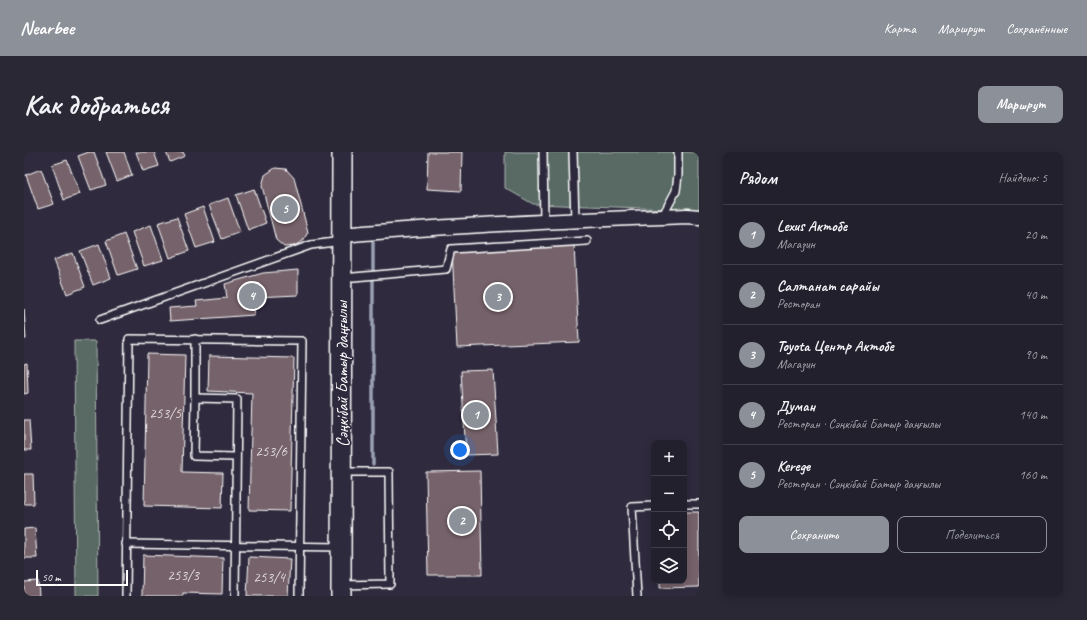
<!DOCTYPE html>
<html lang="ru">
<head>
<meta charset="utf-8">
<style>
  body { margin:0; font-family:Caveat,sans-serif; background:#2b2836; color:#f1f3f6 }
  .controls { position:absolute; right:12px; bottom:12px; display:grid; overflow:hidden; border-radius:8px; box-shadow:0 2px 10px #0003 }
  .controls button { width:36px; height:36px; display:grid; place-items:center; padding:0; border:0; border-bottom:1px solid #403e4a; background:#23202e; color:#f1f3f6; font:20px sans-serif }
  .scale { position:absolute; left:12px; bottom:10px; width:92px; box-sizing:border-box; padding-left:4px; border:2px solid #fff; border-top:0; font-size:11px; line-height:14px; white-space:nowrap; color:#fff; -webkit-text-stroke:3px #2f2a3d; paint-order:stroke }
  .you { position:absolute; left:436px; top:298px; width:14px; height:14px; margin:-10px; border:3px solid #fff; border-radius:50%; background:#1a73e8; box-shadow:0 0 0 6px #1a73e833 }
  .badge { display:grid; place-items:center; width:26px; height:26px; border-radius:50%; background:#8c9099; color:#fff; font-size:13px; font-weight:700 }
  .pin { position:absolute; translate:-50% -50%; border:2px solid #fff; box-shadow:0 1px 4px #0006 }
  .list { margin:0; padding:0; list-style:none }
  h2 { display:flex; justify-content:space-between; align-items:center; height:52px; margin:0; padding:0 16px; font-size:17px }
  h2 small { font-size:13px; font-weight:400; color:#a3a3aa }
  .list li { display:grid; grid-template-columns:26px 1fr auto; gap:12px; align-items:center; box-sizing:border-box; height:60px; padding:0 16px; border-top:1px solid #403e4a }
  .list b { display:block; font-size:15px; white-space:nowrap }
  .list p { margin:0; font-size:13px; white-space:nowrap; color:#a3a3aa }
  .list em { font-size:13px; font-style:normal; color:#a3a3aa }
  .actions { display:flex; gap:8px; padding:12px 16px }
  .actions a { flex:1; padding:9px 0; border:1px solid #8c9099; border-radius:8px; text-align:center; font-size:14px; color:#8c9099 }
  .actions .main { background:#8c9099; color:#fff }
  .icon { flex:none; width:22px; height:22px; fill:none; stroke:currentColor; stroke-width:2; stroke-linecap:round; stroke-linejoin:round }
  .map { position:relative; flex:none; width:675px; height:444px; overflow:hidden; border-radius:8px }
  header { display:flex; align-items:center; gap:24px; box-sizing:border-box; height:56px; padding:0 20px; background:#8c9099; color:#fff }
  header strong { font-size:19px }
  nav { display:flex; gap:22px; margin-inline-start:auto; font-size:14px }
  .intro { display:flex; align-items:center; justify-content:space-between; box-sizing:border-box; height:96px; padding:0 24px }
  h1 { margin:0; font-size:28px }
  .button { padding:10px 18px; border-radius:8px; background:#8c9099; color:#fff; font-size:14px; font-weight:700 }
  main { display:flex; gap:24px; padding:0 24px }
  aside { flex:1; background:#23202e; border-radius:8px; box-shadow:0 2px 10px #0003 }
  .map>svg:first-child { display:block }
  .green { fill:#596b64; stroke:#acb5b2 }
  .lines { fill:none; stroke-linecap:round; stroke-linejoin:round }
  .stream { stroke:#9aa2b3; stroke-width:3.5 }
  .building { fill:#76626b; stroke:#fff }
  .lane-casing { stroke:#fff; stroke-width:10 }
  .street-casing { stroke:#fff; stroke-width:17 }
  .secondary-casing { stroke:#fff; stroke-width:22 }
  .lane { stroke:#2f2a3d; stroke-width:7 }
  .street { stroke:#2f2a3d; stroke-width:14 }
  .secondary { stroke:#2f2a3d; stroke-width:19 }
  .labels { text-anchor:middle; dominant-baseline:central; stroke-width:3.5; stroke-linejoin:round; paint-order:stroke }
  .number-label { font-size:15px; fill:#ddd8da }
  .street-label { font-size:17px; fill:#fff; stroke:#2f2a3d }
</style>
</head>
<body>
<header>
<strong>Nearbee</strong>
<nav><a>Карта</a><a>Маршрут</a><a>Сохранённые</a></nav>
</header>
<div class="intro"><h1>Как добраться</h1><a class="button">Маршрут</a></div>
<main>
<div class="map">
<svg width="675" height="444" viewBox="0 0 675 444">
  <rect width="100%" height="100%" fill="#2f2a3d"/>
  <filter id="ink" filterUnits="userSpaceOnUse"><feTurbulence type="fractalNoise" baseFrequency=".025" numOctaves="2"/><feDisplacementMap in="SourceGraphic" scale="8" xChannelSelector="R" yChannelSelector="G"/><feConvolveMatrix kernelMatrix="1 2 1 2 8 2 1 2 1" color-interpolation-filters="sRGB"/></filter>
  <g filter="url(#ink)">
    <g class="green">
      <polygon points="481,0 675,0 675,58 509,52 481,36"/>
      <polygon points="50,189 72,189 74,444 52,444"/>
    </g>
    <g class="lines">
      <polyline class="stream" points="349,312 349,90"/>
    </g>
    <g class="building">
      <polygon points="65,0 70,0 82,33 67,38 54,4"/>
      <polygon points="82,0 100,0 108,23 93,29"/>
      <polygon points="112,0 130,0 135,14 119,19"/>
      <polygon points="142,0 159,0 161,4 146,10"/>
      <polygon points="404,0 438,0 437,39 403,37"/>
      <polygon points="43,8 56,42 40,48 28,13"/>
      <polygon points="251,16 262,17 270,26 284,80 279,89 270,94 260,95 252,88 238,34 241,23"/>
      <polygon points="17,17 30,52 14,57 2,23"/>
      <polygon points="230,37 242,71 224,78 212,43"/>
      <polygon points="204,46 216,80 198,87 185,53"/>
      <polygon points="179,55 191,90 172,96 160,62"/>
      <polygon points="153,65 165,99 146,106 134,71"/>
      <polygon points="127,73 139,108 120,114 108,80"/>
      <polygon points="100,82 113,117 94,123 82,89"/>
      <polygon points="75,92 87,126 69,133 56,99"/>
      <polygon points="550,93 555,190 433,195 428,98"/>
      <polygon points="49,101 61,135 43,142 30,108"/>
      <polygon points="274,118 274,143 232,145 230,163 146,169 145,156 173,154 172,149 203,146 201,132 239,121"/>
      <polygon points="0,157 2,187 0,187"/>
      <polygon points="123,202 161,203 158,320 199,321 198,356 120,354"/>
      <polygon points="185,204 270,206 266,359 225,358 228,241 184,239"/>
      <polygon points="3,211 4,241 0,242 0,212"/>
      <polygon points="469,218 474,302 442,303 437,219"/>
      <polygon points="0,268 5,268 7,298 0,298"/>
      <polygon points="456,319 458,423 404,423 402,320"/>
      <polygon points="0,322 9,322 10,352 0,352"/>
      <polygon points="660,360 675,360 675,435 636,436 636,429 660,429"/>
      <polygon points="11,376 13,406 0,406 0,377"/>
      <polygon points="119,403 199,406 198,442 159,441 159,444 118,444"/>
      <polygon points="225,405 266,407 264,444 223,444"/>
      <polygon points="14,429 15,444 0,444 0,430"/>
    </g>
    <g class="lines">
      <g class="lane-casing">
        <g id="lane">
          <polyline points="519,0 520,71"/>
          <polyline points="549,0 551,69"/>
          <polyline points="638,65 652,39 654,23 654,0"/>
          <polyline points="318,126 422,117 427,97 563,89"/>
          <polyline points="76,168 287,93 318,89"/>
          <polyline points="171,246 171,187"/>
          <polyline points="660,352 675,352"/>
          <polyline points="102,392 317,395"/>
          <polyline points="317,433 366,432 365,320 317,320"/>
          <polyline points="102,444 105,187 278,189 275,444"/>
          <polyline points="211,444 213,247 171,246 170,304 211,305"/>
          <polyline points="613,444 608,355 630,354"/>
        </g>
      </g>
      <g class="street-casing">
        <path id="street" d="M 318,83 C 433,73 548,68 663,64 L 675,65"/>
      </g>
      <g class="secondary-casing">
        <polyline id="secondary" points="317,444 318,0"/>
      </g>
      <use href="#lane" class="lane"/>
      <use href="#street" class="street"/>
      <use href="#secondary" class="secondary"/>
    </g>
  </g>
  <g class="labels">
    <g class="number-label">
      <text x="141" y="261">253/5</text>
      <text x="247" y="299">253/6</text>
      <text x="159" y="423">253/3</text>
      <text x="245" y="425">253/4</text>
    </g>
    <g class="street-label">
      <text transform="translate(318 222) rotate(-90)">Сәңкібай Батыр даңғылы</text>
    </g>
  </g>
</svg>
<div class="controls">
<button>+</button>
<button>−</button>
<button><svg class="icon" aria-label="locate" viewBox="0 0 24 24"><circle cx="12" cy="12" r="6"/><path d="M12 2v4M12 18v4M2 12h4M18 12h4"/></svg></button>
<button><svg class="icon" aria-label="layers" viewBox="0 0 24 24"><path d="M12 4l9 5-9 5-9-5zM3 14l9 5 9-5"/></svg></button>
</div>
<div class="scale">50 m</div>
<div class="you"></div>
<div class="pin badge" style="left:452px;top:263px">1</div>
<div class="pin badge" style="left:438px;top:369px">2</div>
<div class="pin badge" style="left:474px;top:145px">3</div>
<div class="pin badge" style="left:228px;top:144px">4</div>
<div class="pin badge" style="left:261px;top:57px">5</div>
</div>
<aside>
<h2>Рядом<small>Найдено: 5</small></h2>
<ul class="list">
<li><span class="badge">1</span><div><b>Lexus Актобе</b><p>Магазин</p></div><em>20 m</em></li>
<li><span class="badge">2</span><div><b>Салтанат сарайы</b><p>Ресторан</p></div><em>40 m</em></li>
<li><span class="badge">3</span><div><b>Toyota Центр Актобе</b><p>Магазин</p></div><em>90 m</em></li>
<li><span class="badge">4</span><div><b>Думан</b><p>Ресторан · Сәңкібай Батыр даңғылы</p></div><em>140 m</em></li>
<li><span class="badge">5</span><div><b>Kerege</b><p>Ресторан · Сәңкібай Батыр даңғылы</p></div><em>160 m</em></li>
</ul>
<div class="actions"><a class="main">Сохранить</a><a>Поделиться</a></div>
</aside>
</main>
</body>
</html>
